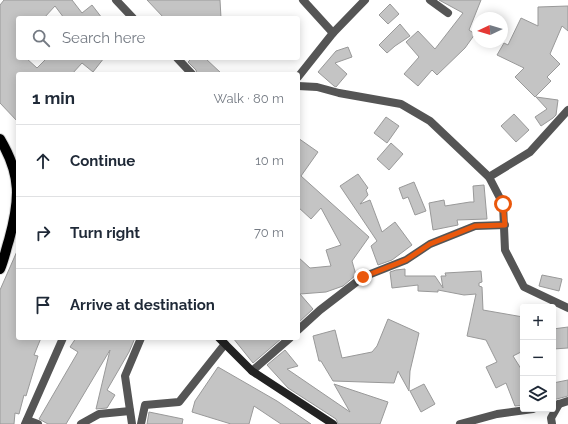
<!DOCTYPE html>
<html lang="en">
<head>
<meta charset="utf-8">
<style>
  body { margin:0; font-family:Raleway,sans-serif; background:#f2f2f3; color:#1f2937 }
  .controls { position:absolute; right:12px; bottom:12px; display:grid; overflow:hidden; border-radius:4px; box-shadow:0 2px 10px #0003 }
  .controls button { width:36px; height:36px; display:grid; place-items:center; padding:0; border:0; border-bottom:1px solid #e0e1e3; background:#fff; color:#1f2937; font:20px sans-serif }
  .compass { position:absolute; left:472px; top:12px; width:36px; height:36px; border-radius:50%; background:#fff; box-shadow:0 2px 10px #0003; rotate:266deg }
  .stop { position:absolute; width:12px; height:12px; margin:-9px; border:3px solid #ea580c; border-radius:50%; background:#fff }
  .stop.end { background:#ea580c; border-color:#fff; box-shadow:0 1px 4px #0008 }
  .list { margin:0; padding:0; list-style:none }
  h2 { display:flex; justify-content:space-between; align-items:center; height:52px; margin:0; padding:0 16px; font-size:17px }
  h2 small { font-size:13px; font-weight:400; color:#747a83 }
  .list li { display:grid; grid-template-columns:26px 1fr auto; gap:12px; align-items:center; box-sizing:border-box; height:72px; padding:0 16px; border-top:1px solid #e0e1e3 }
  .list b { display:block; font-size:15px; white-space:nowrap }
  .list em { font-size:13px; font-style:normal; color:#747a83 }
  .icon { flex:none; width:22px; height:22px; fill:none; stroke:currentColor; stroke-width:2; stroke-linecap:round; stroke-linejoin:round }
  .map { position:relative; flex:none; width:568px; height:424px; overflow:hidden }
  .search { position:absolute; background:#fff; box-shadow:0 2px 10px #0003; left:16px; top:16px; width:284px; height:44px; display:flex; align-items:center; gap:10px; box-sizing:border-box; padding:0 14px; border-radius:4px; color:#747a83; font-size:15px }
  .panel { position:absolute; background:#fff; box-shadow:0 2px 10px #0003; left:16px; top:72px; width:284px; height:268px; border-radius:4px }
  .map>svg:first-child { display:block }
  .building { fill:#c4c4c4; stroke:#999 }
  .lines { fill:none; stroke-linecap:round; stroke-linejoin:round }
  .primary-casing { stroke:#dbdbdb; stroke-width:12 }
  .minor { stroke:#555; stroke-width:8 }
  .secondary { stroke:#222; stroke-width:8 }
  .primary { stroke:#000; stroke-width:10 }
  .route { stroke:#ea580c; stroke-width:5 }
</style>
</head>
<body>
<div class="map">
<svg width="568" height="424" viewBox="0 0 568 424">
  <rect width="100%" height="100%" fill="#fff"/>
  <g class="building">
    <polygon points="4,0 72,0 82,13 92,5 102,18 64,18 55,6 44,18 18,18 18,58 26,58 37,68 47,58 104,58 93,72 82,63 72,74 18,74 18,122 0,103 0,5"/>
    <polygon points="147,0 220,0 221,18 164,18"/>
    <polygon points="439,0 481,0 469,30 475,34 465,48 437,75 432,70 418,86 404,74 419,57 406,42 418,31 435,49 463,13"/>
    <polygon points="390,4 399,14 388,24 379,15"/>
    <polygon points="568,6 568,31 562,26 550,54 560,64 547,77 551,81 535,97 515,77 524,68 497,55 504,43 508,45 521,18 538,26 538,7"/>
    <polygon points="400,24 410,36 395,46 387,53 379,45"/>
    <polygon points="348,47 352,57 335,63 347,74 336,87 334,86 318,72 336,51"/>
    <polygon points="192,58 205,58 222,74 197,74 196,70 188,62"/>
    <polygon points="536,97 558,100 556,115 553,118 541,126 535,117 547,109"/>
    <polygon points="514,114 529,130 516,142 501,126"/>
    <polygon points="386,117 399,126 387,143 374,133"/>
    <polygon points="298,138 318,152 301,176 369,237 352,261 356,275 343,286 326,292 300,294 313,309 298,323 298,257 310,268 331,266 326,250 341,245 321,208 311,219 298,207"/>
    <polygon points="391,143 403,154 389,170 377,159"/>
    <polygon points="358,174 368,188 366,190 368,195 360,204 370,200 382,232 395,222 412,245 392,260 378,265 371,246 377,241 340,186"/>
    <polygon points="414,182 426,211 415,215 408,197 403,199 399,188"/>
    <polygon points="484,185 487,219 457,220 458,225 433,230 429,203 444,200 445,206 470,202 474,202 473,186"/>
    <polygon points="18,249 18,338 41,338 34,355 38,356 26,396 24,395 19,414 15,413 14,424 0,424 0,290"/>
    <polygon points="405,269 405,276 435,276 443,288 441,276 446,276 445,273 481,271 482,282 479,283 479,286 482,287 483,310 523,317 523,351 513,356 523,372 523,405 515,406 506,383 496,388 486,367 497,362 486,340 467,336 476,294 464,295 438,290 438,292 418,291 418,285 392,288 390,272 396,270"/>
    <polygon points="542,275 562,279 559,291 539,286"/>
    <polygon points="388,319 419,333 410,371 409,391 398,371 394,383 333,381 321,361 319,361 313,336 335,330 342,358 372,352 377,346"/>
    <polygon points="568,327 568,348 553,349 553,329"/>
    <polygon points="76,338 135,338 129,352 107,390 115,395 107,408 96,409 110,350 66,424 48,424 39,419 78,352 70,347"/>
    <polygon points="233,338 282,338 253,363"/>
    <polygon points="285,350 298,366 287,369 350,412 334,384 388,402 380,424 338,424 336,419 288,388 267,365"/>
    <polygon points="218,367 277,401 311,424 281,424 254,406 249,424 231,424 192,412 195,401"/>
    <polygon points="568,380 568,396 553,400 553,383"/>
    <polygon points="424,384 435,404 421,412 410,391"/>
    <polygon points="149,412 183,419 182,424 147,424"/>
  </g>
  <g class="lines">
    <g class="primary-casing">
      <path id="primary" d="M 0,139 C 22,176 20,200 9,240 C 6,249 4,260 0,269"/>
    </g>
    <g class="minor">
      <polyline points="116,0 133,18"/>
      <polyline points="303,0 333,33"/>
      <polyline points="430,0 448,13"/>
      <polyline points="177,58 192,74"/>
      <polyline points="298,77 333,33 365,0"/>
      <polyline points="298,86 317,87 339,93 401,104 430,121 489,177 503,204 505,250 524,287 568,308"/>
      <polyline points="489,177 530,152 568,110"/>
      <polyline points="298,330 320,310 363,277 406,260 430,244 475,226 505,225"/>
      <polyline points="252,371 290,338"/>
      <polyline points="553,406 568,401"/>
      <polyline points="27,420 38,424"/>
      <polyline points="25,424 63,338"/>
      <polyline points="81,424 99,414 130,411"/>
      <polyline points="132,424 125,376 141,338"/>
      <polyline points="141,424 145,405 179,402 225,344"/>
      <polyline points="460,424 497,414 533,409"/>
      <polyline points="552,424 551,418 559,404"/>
    </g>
    <polyline class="secondary" points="219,338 252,371 333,424"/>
    <use href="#primary" class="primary"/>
  </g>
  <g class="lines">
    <polyline class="route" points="363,277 406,260 430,244 475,226 505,225 503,204"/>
  </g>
</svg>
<div class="controls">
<button>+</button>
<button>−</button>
<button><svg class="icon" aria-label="layers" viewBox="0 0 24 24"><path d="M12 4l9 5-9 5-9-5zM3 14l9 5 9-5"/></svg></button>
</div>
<svg class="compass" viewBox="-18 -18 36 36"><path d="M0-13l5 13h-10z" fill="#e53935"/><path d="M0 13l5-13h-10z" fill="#747a83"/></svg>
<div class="stop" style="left:503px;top:204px"></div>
<div class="stop end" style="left:363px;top:277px"></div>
<div class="search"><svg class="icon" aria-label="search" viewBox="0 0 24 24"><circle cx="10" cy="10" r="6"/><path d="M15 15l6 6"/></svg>Search here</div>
<section class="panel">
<h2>1 min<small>Walk · 80 m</small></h2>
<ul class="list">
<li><svg class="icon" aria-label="ahead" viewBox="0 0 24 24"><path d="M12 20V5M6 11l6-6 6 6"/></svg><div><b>Continue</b></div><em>10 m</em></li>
<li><svg class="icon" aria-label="right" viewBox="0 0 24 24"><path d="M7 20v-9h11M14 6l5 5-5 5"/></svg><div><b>Turn right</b></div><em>70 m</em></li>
<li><svg class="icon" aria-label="arrive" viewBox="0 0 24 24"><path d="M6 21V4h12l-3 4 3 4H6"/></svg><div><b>Arrive at destination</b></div></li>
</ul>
</section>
</div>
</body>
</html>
